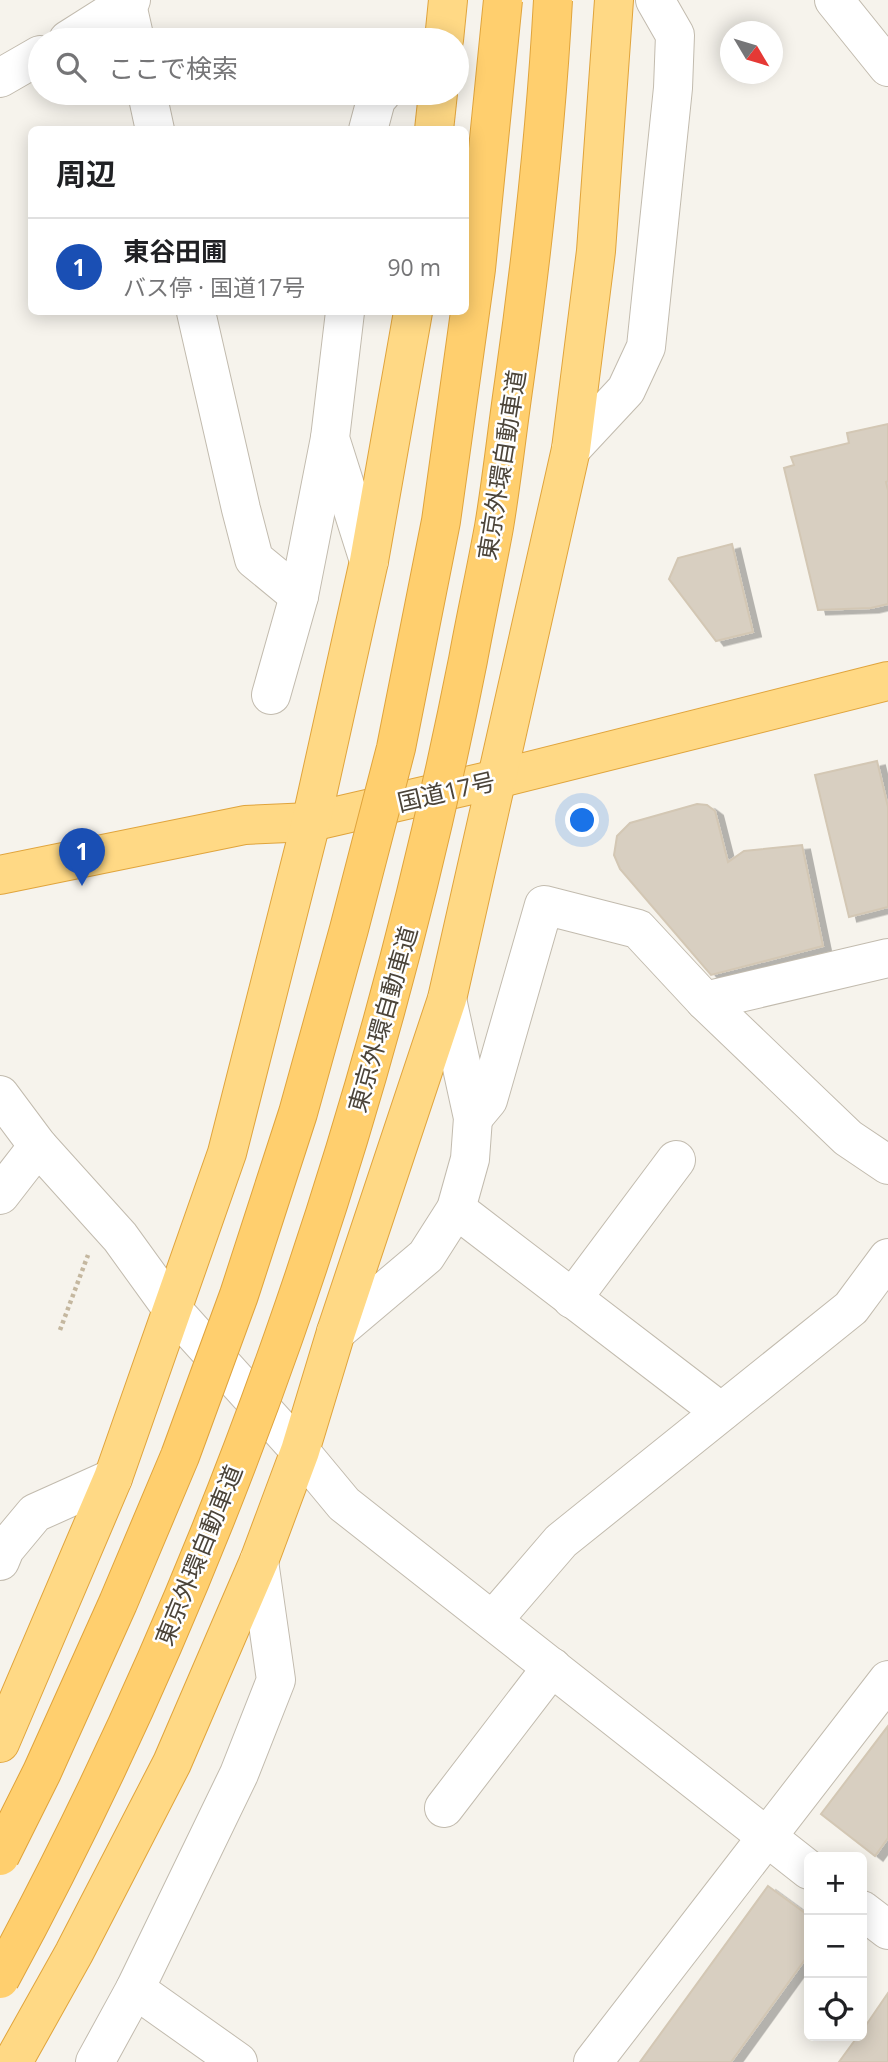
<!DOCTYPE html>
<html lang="ja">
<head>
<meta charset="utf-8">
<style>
  body { margin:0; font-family:"Open Sans","Noto Sans JP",sans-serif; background:#f6f6f6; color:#202124 }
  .controls { position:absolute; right:21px; bottom:21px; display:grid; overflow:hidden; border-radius:10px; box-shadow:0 4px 18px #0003 }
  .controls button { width:63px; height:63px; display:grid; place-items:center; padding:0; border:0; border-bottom:2px solid #e0e0e0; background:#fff; color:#202124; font:35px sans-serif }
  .compass { position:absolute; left:720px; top:21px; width:63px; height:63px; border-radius:50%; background:#fff; box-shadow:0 4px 18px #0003; rotate:128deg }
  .you { position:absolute; left:583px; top:821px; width:24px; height:24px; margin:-18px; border:5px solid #fff; border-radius:50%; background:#1a73e8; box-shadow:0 0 0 10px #1a73e833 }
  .badge { display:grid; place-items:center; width:46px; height:46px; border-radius:50%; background:#1a73e8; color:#fff; font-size:23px; font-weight:700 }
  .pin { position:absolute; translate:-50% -58px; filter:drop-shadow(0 2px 4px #0008) }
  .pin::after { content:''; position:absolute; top:37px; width:24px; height:21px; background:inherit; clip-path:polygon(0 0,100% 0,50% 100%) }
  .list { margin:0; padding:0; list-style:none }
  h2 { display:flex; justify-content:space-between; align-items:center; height:91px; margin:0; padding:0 28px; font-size:30px }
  h2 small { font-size:23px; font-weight:400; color:#757577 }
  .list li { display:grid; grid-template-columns:46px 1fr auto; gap:21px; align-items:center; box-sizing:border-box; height:98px; padding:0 28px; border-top:2px solid #e0e0e0 }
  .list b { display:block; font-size:26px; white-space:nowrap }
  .list p { margin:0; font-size:23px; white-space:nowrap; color:#757577 }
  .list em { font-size:23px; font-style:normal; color:#757577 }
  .icon { flex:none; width:38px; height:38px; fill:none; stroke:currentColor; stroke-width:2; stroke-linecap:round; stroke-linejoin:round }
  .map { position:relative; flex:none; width:888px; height:2062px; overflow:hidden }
  .search { position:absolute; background:#fff; box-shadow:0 4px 18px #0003; left:28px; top:28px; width:441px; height:77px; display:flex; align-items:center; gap:18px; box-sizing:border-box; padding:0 24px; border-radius:38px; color:#757577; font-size:26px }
  .panel { position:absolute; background:#fff; box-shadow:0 4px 18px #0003; left:28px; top:126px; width:441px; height:189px; border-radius:10px }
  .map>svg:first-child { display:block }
  .building { fill:#d8cfc1; stroke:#d3c7b4; stroke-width:2; filter:url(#shadow) }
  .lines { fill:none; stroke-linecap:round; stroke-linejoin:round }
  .minor-casing { stroke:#c2bbae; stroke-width:40 }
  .tertiary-casing { stroke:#c2bbae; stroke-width:40 }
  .trunk-casing { stroke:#e0a43c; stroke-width:40 }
  .path { stroke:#c4b79f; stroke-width:4.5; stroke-dasharray:3.5 3.5; stroke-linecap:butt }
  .minor { stroke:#fff; stroke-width:38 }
  .tertiary { stroke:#fff; stroke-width:38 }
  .trunk { stroke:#ffd985; stroke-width:38 }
  .motorway-bridge-casing { stroke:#e0a43c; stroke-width:40; stroke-linecap:butt }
  .motorway-bridge { stroke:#ffcf6e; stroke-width:38 }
  .labels { text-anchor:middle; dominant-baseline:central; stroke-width:5; stroke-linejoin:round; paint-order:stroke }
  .street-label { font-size:24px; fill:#4b4439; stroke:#fff }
</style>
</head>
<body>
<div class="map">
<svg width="888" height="2062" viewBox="0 0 888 2062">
  <defs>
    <filter id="shadow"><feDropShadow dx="8" dy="4.5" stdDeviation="0" flood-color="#0004"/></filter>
  </defs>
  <rect width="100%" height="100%" fill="#f6f3ec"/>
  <g class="building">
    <polygon points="888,424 888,481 886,482 888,490 888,604 871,608 818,610 784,468 794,465 791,457 849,443 847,433"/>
    <polygon points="732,544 753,632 716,641 669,579 678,558"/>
    <polygon points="877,761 888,807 888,907 849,917 815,775"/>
    <polygon points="697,804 707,805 715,811 728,862 744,851 802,845 823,946 711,975 620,869 614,855 617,836 630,823"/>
    <polygon points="888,1726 888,1838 875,1856 821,1814"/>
    <polygon points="768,1886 809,1916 809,1954 731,2062 640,2062"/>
    <polygon points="888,1993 888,2062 839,2062 858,2036 862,2036 862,2031"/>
  </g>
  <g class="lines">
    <g class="minor-casing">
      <g id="minor">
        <polyline points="126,0 135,40"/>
        <polyline points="834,0 888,67"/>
        <polyline points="147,93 155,130"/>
        <polyline points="368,130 376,100 382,93"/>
        <polyline points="196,312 241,509 254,559 299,596"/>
        <polyline points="345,312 330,438 369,561"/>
        <polyline points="571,449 626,390 646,347 673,88 675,35 655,0"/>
        <polyline points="271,695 299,596 330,438"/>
        <polyline points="705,1001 888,958"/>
        <polyline points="473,1118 488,1100 544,905 638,929 705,1001 848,1138 888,1165"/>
        <polyline points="456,1209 721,1412"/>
        <polyline points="572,1299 676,1160"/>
        <polyline points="336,1332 426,1256 456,1209 470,1159 473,1118 447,999"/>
        <polyline points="0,1561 5,1549 35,1513 113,1478"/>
        <polyline points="493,1620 561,1541 851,1308 888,1258"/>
        <polyline points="444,1808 552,1667"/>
        <polyline points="135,1989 238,2062"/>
        <polyline points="95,2062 135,1989 239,1774 276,1680 259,1561"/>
        <polyline points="593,2062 888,1680"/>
      </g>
    </g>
    <g class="tertiary-casing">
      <g id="tertiary">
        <polyline points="68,40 131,0"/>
        <polyline points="0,78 40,55"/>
        <polyline points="0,1095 38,1146 120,1237 172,1309 300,1451 344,1504 809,1870"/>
        <polyline points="0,1195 38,1146"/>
        <polyline points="862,1910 888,1930"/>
      </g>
    </g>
    <g class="trunk-casing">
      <g id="trunk">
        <polyline points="444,40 448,0"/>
        <polyline points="434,130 438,93"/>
        <polyline points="0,875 245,825 311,822 497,779 888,681"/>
        <polyline points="0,1743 113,1478 227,1153 311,822 369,561 413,312"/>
        <polyline points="13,2062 74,1953 172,1763 259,1561 300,1451 336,1332 447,999 571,449 596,251 614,0"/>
      </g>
    </g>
    <polyline class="path" points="60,1330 88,1255"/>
    <use href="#minor" class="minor"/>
    <use href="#tertiary" class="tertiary"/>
    <use href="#trunk" class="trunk"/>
    <g class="motorway-bridge-casing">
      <g id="motorway-bridge">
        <polyline points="0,1856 42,1772 118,1603 180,1456 239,1295 298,1113 349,929 396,748 441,521 476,269 503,0"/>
        <path d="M 0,1979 C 223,1568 377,1118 468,660 C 476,616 486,571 494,527 C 502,479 507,431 514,383 C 532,256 546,128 553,0"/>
      </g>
    </g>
    <use href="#motorway-bridge" class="motorway-bridge"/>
  </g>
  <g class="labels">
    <g class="street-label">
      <text transform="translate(501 465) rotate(-81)">東京外環自動車道</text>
      <text transform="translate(446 791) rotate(-13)">国道17号</text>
      <text transform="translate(382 1019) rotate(-74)">東京外環自動車道</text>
      <text transform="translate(198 1555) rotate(-68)">東京外環自動車道</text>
    </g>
  </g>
</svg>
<div class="controls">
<button>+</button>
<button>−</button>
<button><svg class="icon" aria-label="locate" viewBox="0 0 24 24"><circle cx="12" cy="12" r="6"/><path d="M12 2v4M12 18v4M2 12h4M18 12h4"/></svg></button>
</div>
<svg class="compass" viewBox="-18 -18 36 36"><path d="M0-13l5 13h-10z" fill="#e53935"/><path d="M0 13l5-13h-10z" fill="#757577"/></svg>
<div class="you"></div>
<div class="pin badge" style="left:82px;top:886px;background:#1a4fb4">1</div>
<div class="search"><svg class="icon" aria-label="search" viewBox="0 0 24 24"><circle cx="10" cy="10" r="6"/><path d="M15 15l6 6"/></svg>ここで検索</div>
<section class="panel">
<h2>周辺<small></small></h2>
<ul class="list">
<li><span class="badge" style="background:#1a4fb4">1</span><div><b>東谷田圃</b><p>バス停 · 国道17号</p></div><em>90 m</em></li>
</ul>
</section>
</div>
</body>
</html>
